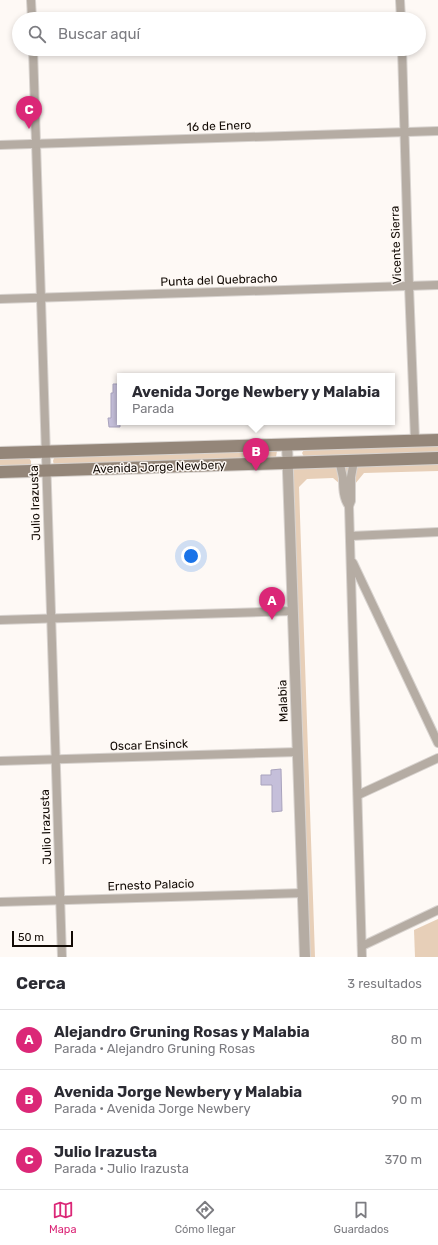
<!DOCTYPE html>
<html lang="es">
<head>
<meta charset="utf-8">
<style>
  body { margin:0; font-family:Rubik,sans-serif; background:#f2f2f3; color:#2b2b33 }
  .scale { position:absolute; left:12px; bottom:10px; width:61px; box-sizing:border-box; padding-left:4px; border:2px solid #130b05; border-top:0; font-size:11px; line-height:14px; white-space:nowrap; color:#130b05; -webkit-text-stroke:3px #fef9f5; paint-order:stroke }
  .you { position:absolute; left:191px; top:556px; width:14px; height:14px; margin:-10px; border:3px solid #fff; border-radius:50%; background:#1a73e8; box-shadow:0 0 0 6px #1a73e833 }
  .badge { display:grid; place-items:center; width:26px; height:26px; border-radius:50%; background:#db2777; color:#fff; font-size:13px; font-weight:700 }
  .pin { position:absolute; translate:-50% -33px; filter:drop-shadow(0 1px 2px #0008) }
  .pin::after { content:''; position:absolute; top:21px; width:14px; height:12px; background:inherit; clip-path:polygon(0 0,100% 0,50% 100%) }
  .popup { position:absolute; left:117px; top:373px; width:278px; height:52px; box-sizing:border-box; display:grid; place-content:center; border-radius:0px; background:#fff; filter:drop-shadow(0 1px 3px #0005); font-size:13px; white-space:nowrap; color:#7c7c81 }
  .popup b { font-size:15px; color:#2b2b33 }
  .popup::after { content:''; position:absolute; left:50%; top:100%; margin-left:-8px; border:8px solid transparent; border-top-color:#fff }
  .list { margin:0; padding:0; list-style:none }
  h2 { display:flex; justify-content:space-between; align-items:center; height:52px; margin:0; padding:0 16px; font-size:17px }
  h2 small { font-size:13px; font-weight:400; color:#7c7c81 }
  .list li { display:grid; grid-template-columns:26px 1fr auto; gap:12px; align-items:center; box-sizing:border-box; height:60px; padding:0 16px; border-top:1px solid #e1e1e2 }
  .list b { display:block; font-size:15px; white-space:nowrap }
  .list p { margin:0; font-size:13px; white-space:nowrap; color:#7c7c81 }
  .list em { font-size:13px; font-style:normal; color:#7c7c81 }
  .icon { flex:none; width:22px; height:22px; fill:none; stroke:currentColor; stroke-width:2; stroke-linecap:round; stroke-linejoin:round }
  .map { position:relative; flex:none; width:438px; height:957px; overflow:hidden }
  .search { position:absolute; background:#fff; box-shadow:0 2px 6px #0003; left:12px; right:12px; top:12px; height:44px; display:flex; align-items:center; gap:10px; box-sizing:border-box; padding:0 14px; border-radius:22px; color:#7c7c81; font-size:15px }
  .sheet { height:232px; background:#fff }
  nav { display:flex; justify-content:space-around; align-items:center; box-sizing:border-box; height:56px; border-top:1px solid #e1e1e2; background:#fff; font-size:11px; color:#7c7c81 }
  nav a { display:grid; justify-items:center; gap:2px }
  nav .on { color:#db2777 }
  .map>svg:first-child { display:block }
  .green { fill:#e7cfb8 }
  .building { fill:#c5bfda; stroke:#a9a3bd }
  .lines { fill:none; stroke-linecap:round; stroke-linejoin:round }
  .minor-casing { stroke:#d8d3cf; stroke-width:10 }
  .tertiary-casing { stroke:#d8d3cf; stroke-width:12 }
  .secondary-casing { stroke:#d8d3cf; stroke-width:14 }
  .minor { stroke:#b5aca3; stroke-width:8 }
  .tertiary { stroke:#b5aca3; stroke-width:10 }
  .secondary { stroke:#948679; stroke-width:12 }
  .labels { text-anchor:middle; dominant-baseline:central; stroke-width:3; stroke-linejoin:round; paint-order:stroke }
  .street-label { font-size:12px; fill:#130b05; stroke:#fef9f5 }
</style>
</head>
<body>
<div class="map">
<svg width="438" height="957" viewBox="0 0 438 957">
  <rect width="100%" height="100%" fill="#fef9f5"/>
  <g class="green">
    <polygon points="438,444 438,454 304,457 302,453 304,450"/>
    <polygon points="272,450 277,451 276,457 271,458 54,465 53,461 54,458 57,456"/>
    <polygon points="0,458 29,458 31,461 31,464 28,467 0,468"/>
    <polygon points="438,458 438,471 364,473 355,484 340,484 333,478 307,479 299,487 315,957 305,957 288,463"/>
    <polygon points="438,919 438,957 415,957 414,930"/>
  </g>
  <g class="building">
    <polygon points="113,384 120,384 120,427 109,427 108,418 111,418 111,393 113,393"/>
    <polygon points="281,769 282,811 272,812 272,785 261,785 261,775 271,775 271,770"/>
  </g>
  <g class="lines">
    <g class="minor-casing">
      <g id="minor">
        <polyline points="31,0 32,19"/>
        <polyline points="400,0 401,19"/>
        <polyline points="33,49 62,957"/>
        <polyline points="402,49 409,286 415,440"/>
        <polyline points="0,145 438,131"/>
        <polyline points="0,299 438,285"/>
        <path d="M 340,461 C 340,467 342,472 343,478 C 343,487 343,498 349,506"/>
        <polyline points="354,461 351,477 351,501 349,506 362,957"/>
        <polyline points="351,536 438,532"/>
        <polyline points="353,563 438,743"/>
        <polyline points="0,620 293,611"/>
        <polyline points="0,761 298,752"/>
        <polyline points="358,795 438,758"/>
        <polyline points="0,902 303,893"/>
        <polyline points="362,946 438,910"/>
      </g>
    </g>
    <g class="tertiary-casing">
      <polyline id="tertiary" points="287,444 305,957"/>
    </g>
    <g class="secondary-casing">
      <g id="secondary">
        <polyline points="0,453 438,440"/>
        <polyline points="0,472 438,458"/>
      </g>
    </g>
    <use href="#minor" class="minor"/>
    <use href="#tertiary" class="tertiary"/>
    <use href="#secondary" class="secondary"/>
  </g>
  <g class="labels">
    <g class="street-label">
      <text transform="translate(219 126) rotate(-2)">16 de Enero</text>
      <text transform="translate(396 245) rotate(-92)">Vicente Sierra</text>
      <text transform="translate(219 280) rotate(-2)">Punta del Quebracho</text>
      <text transform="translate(159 467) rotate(-2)">Avenida Jorge Newbery</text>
      <text transform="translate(35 503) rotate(-92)">Julio Irazusta</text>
      <text transform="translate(283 701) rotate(-92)">Malabia</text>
      <text transform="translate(149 745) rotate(-2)">Oscar Ensinck</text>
      <text transform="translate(46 827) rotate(-92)">Julio Irazusta</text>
      <text transform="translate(151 885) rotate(-2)">Ernesto Palacio</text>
    </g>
  </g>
</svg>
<div class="scale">50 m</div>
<div class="you"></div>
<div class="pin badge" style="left:272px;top:620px">A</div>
<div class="pin badge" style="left:256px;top:471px">B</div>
<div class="popup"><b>Avenida Jorge Newbery y Malabia</b>Parada</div>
<div class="pin badge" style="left:29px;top:129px">C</div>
<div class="search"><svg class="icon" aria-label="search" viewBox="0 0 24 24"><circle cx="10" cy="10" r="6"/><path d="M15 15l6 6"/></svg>Buscar aquí</div>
</div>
<section class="sheet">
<h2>Cerca<small>3 resultados</small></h2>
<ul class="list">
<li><span class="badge">A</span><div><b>Alejandro Gruning Rosas y Malabia</b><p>Parada · Alejandro Gruning Rosas</p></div><em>80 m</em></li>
<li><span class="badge">B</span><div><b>Avenida Jorge Newbery y Malabia</b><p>Parada · Avenida Jorge Newbery</p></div><em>90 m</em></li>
<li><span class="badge">C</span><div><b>Julio Irazusta</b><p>Parada · Julio Irazusta</p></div><em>370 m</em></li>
</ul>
</section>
<nav>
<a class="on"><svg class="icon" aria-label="map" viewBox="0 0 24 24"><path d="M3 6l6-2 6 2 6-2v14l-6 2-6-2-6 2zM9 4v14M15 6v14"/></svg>Mapa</a>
<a><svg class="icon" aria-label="directions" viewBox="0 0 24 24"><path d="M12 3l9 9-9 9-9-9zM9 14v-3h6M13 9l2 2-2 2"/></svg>Cómo llegar</a>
<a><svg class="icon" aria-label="saved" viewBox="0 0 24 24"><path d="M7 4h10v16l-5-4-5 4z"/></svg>Guardados</a>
</nav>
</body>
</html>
